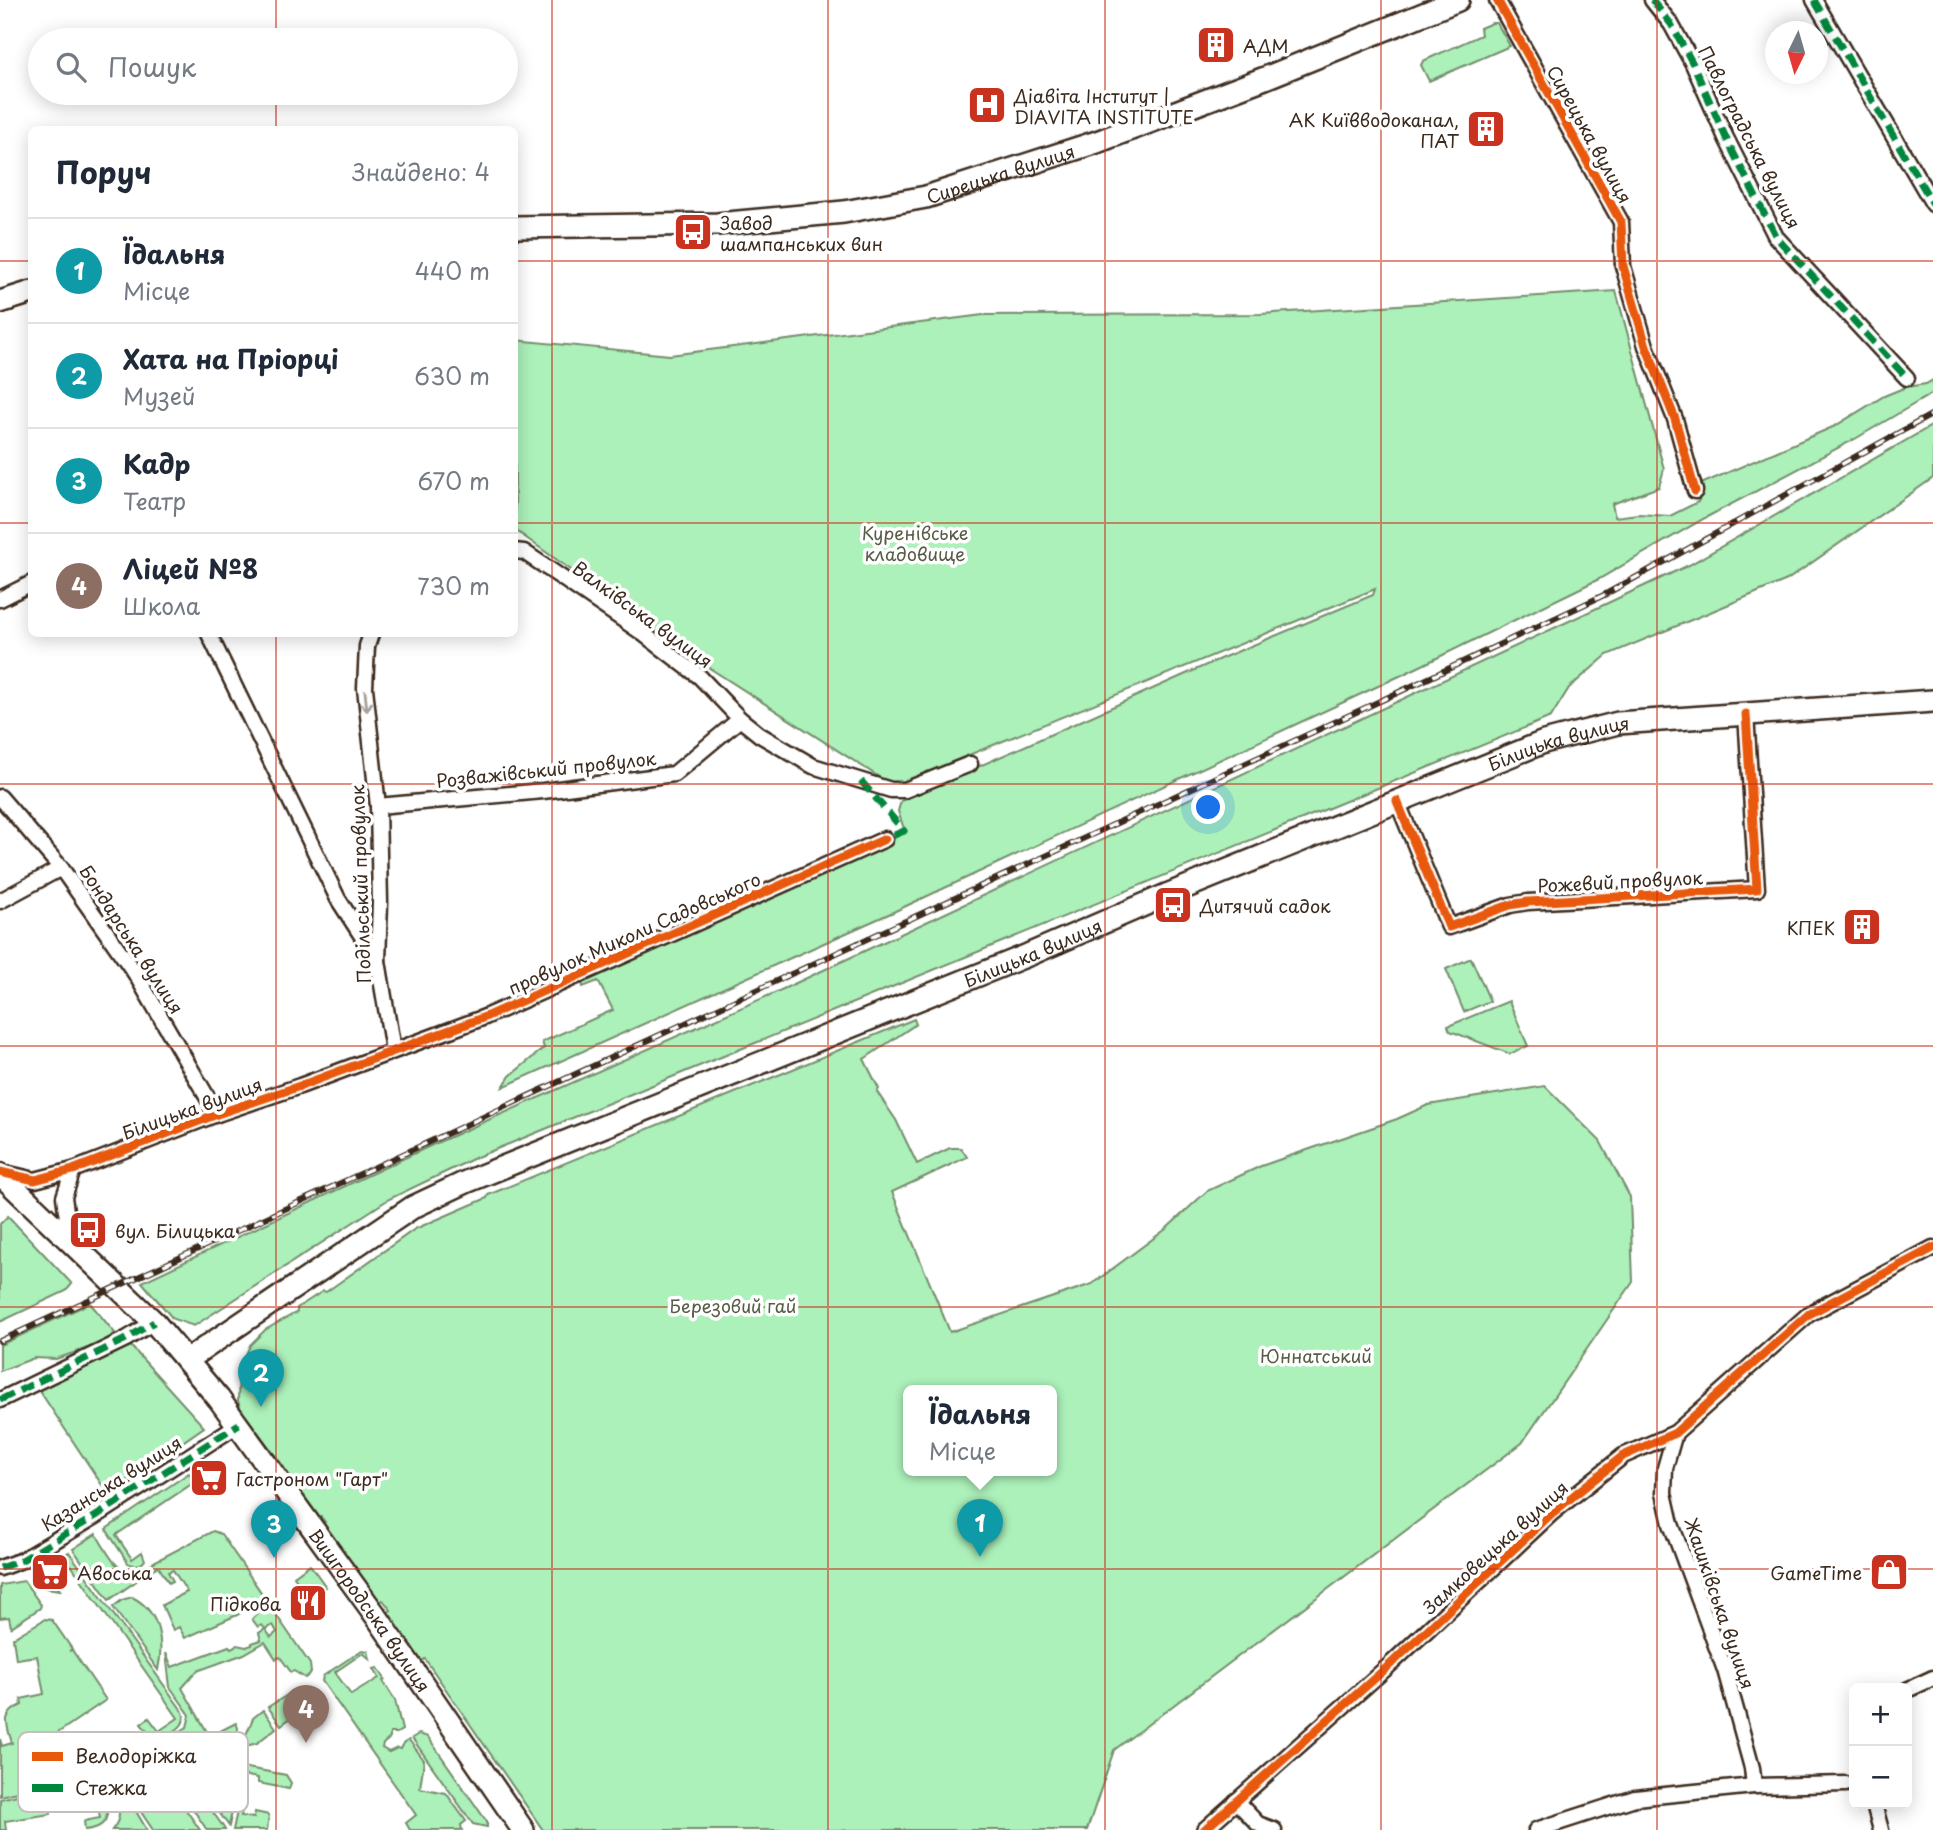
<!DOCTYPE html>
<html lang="uk">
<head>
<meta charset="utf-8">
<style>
  body { margin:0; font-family:"Playpen Sans",sans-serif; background:#f2f2f3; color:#1f2937 }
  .controls { position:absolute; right:21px; bottom:21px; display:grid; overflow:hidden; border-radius:10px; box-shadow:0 4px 18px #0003 }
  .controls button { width:63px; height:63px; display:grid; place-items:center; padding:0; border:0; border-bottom:2px solid #e0e1e3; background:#fff; color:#1f2937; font:35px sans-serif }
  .compass { position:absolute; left:1765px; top:21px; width:63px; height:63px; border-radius:50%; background:#fff; box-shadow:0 4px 18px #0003; rotate:185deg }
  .you { position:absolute; left:1209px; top:808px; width:24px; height:24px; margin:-18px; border:5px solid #fff; border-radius:50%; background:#1a73e8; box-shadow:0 0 0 10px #1a73e833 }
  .badge { display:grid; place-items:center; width:46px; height:46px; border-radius:50%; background:#c8321e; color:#fff; font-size:23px; font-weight:700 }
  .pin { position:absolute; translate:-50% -58px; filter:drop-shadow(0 2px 4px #0008) }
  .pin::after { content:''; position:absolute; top:37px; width:24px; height:21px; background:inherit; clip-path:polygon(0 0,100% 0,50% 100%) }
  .popup { position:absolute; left:903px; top:1385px; width:154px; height:91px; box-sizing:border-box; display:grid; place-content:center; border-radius:10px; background:#fff; filter:drop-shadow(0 2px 5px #0005); font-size:23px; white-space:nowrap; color:#747a83 }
  .popup b { font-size:26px; color:#1f2937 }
  .popup::after { content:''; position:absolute; left:50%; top:100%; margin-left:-14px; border:14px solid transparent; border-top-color:#fff }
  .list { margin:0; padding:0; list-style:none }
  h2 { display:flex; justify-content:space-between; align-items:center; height:91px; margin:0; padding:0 28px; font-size:30px }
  h2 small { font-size:23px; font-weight:400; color:#747a83 }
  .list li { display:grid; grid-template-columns:46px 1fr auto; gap:21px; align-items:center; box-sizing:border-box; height:105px; padding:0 28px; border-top:2px solid #e0e1e3 }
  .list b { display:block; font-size:26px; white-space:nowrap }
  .list p { margin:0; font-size:23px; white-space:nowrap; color:#747a83 }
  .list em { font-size:23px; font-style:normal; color:#747a83 }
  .icon { flex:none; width:38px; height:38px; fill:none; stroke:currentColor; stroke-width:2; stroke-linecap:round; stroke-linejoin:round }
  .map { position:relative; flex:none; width:1933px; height:1830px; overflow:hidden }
  .search { position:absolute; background:#fff; box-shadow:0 4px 18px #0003; left:28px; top:28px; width:490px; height:77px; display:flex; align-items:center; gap:18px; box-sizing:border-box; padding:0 24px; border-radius:38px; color:#747a83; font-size:26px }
  .panel { position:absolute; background:#fff; box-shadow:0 4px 18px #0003; left:28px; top:126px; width:490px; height:511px; border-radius:10px }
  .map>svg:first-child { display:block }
  .green { fill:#acf0ba; stroke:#748d6c; stroke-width:2; fill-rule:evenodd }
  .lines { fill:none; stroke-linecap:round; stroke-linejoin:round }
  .minor-casing { stroke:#3b2a1e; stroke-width:19 }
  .secondary-casing { stroke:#3b2a1e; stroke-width:26 }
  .minor { stroke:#fff; stroke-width:14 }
  .secondary { stroke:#fff; stroke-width:21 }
  .rail-casing { stroke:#3b2a1e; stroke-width:6 }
  .rail { stroke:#fff; stroke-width:3.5; stroke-dasharray:10; stroke-linecap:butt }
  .quiet { stroke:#00873e; stroke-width:7; stroke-dasharray:14 7; stroke-linecap:butt }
  .cycleway-casing { stroke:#fff; stroke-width:13 }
  .cycleway { stroke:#e8590c; stroke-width:9 }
  .oneway { stroke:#a79f9a }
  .grid { fill:none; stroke:#c8321e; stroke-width:2; stroke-opacity:0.55 }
  .labels { text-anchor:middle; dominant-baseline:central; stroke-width:7; stroke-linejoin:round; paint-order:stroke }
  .poi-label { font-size:18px; fill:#3b2a1e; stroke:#fff; text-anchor:start }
  .street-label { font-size:18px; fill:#3b2a1e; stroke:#fff }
  .park-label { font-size:18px; fill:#575c45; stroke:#fff }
  .key { fill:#fff; stroke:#c4bfbc; stroke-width:2 }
  .key-label { font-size:19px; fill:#3b2a1e }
</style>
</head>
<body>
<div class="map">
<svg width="1933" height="1830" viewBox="0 0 1933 1830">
  <rect width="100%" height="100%" fill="#fff"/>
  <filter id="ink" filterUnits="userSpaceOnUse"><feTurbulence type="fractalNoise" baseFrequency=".0143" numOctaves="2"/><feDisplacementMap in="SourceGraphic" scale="14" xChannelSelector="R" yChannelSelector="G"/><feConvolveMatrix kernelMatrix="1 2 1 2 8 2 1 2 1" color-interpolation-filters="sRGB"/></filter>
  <g filter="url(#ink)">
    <g class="green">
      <polygon points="1492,23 1497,23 1510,46 1429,81 1421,65 1423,61 1481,35 1480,28"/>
      <polygon points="1616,291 1664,469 1659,487 1612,504 1615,517 1638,514 1670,516 1698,502 1703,490 1701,484 1835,426 1884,396 1906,387 1926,384 1933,380 1933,393 1855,439 1705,518 1599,579 1404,674 891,913 503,1087 510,1076 544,1048 542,1042 613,1010 598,981 583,987 582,983 905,832 898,811 901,801 1222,658 1373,595 1375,589 893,786 700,662 515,530 515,340 670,355 983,315 1260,314"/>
      <polygon points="1933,425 1933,478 1787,580 1607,655 1569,688 1551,717 477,1157 389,1199 194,1326 173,1319 142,1282 432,1145 781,990 1689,565"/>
      <polygon points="1471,958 1490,1001 1464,1012 1446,969"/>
      <polygon points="1509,1001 1528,1046 1510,1054 1450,1031 1448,1026"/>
      <path d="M 914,1019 L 916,1024 L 864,1059 L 879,1089 L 877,1092 L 896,1120 L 917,1164 L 950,1148 L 961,1148 L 967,1157 L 892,1192 L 950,1332 L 1092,1284 L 1166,1229 L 1207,1191 L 1261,1166 L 1397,1119 L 1428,1105 L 1545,1086 L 1600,1141 L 1630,1197 L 1633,1282 L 1522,1443 L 1114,1750 L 1087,1830 L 543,1830 L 425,1659 L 418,1663 L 383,1616 L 391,1610 L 383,1600 L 376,1604 L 322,1525 L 325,1522 L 321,1517 L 317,1519 L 281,1463 L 241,1410 L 238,1401 L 239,1371 L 250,1345 L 265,1330 L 297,1312 L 297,1308 L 323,1291 L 326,1292 L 415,1229 L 487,1198 L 488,1195 ZM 908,1391 L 1052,1391 L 1052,1471 L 908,1471 Z"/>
      <polygon points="8,1216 72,1284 66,1291 0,1322 0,1224"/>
      <polygon points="90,1303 115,1333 102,1343 56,1359 34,1358 0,1371 0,1345"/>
      <polygon points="128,1343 204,1427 108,1494 37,1387"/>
      <path d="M 189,1473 L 196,1481 L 116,1535 L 132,1559 L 142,1552 L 145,1560 C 141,1566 133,1566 128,1563 L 106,1529 Z"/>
      <path d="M 213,1531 L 221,1534 L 265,1598 L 237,1615 L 185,1638 L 179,1627 L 173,1630 L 162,1605 L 187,1592 L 173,1570 L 168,1572 L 173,1581 L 169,1583 L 158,1566 L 109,1600 L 73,1549 L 96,1534 C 105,1548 116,1573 133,1573 Z"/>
      <path d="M 69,1552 L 183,1712 C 188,1726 173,1732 163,1738 L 150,1735 L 141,1724 L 149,1718 L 159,1731 L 178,1718 L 71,1565 L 51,1578 L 60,1590 L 46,1588 L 40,1579 L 41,1572 Z"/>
      <polygon points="309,1565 311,1566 326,1587 309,1598 294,1576"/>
      <polygon points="24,1581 41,1605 40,1608 11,1627 9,1617 0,1618 0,1585"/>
      <path d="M 132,1597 C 160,1611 164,1642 158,1670 L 113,1607 L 122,1600 Z"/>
      <path d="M 268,1603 L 310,1664 L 311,1673 L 305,1678 L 294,1671 L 291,1672 L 280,1657 L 276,1659 L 265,1642 L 244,1654 L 197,1671 L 182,1688 L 210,1737 L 214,1740 L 221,1736 L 220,1731 L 236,1723 L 238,1728 L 237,1736 L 198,1764 L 185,1747 L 174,1753 L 187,1773 L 173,1781 L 155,1755 L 117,1779 L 147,1830 L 112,1830 C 131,1808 105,1790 111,1767 L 144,1741 L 160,1744 L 187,1727 L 190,1715 L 170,1687 L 166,1653 L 172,1667 L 229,1646 L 231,1648 L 237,1645 L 246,1647 L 252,1645 L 252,1643 L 261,1640 L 259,1633 L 265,1629 L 271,1637 L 277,1632 L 273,1625 L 265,1629 L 262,1625 L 258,1627 L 252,1619 Z"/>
      <path d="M 45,1619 L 52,1620 L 72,1649 L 69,1651 L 72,1650 L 106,1700 L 37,1747 L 54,1783 L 0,1796 L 0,1739 L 2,1746 L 12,1743 C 7,1725 0,1714 22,1705 L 21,1699 L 44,1694 L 37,1656 L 16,1659 L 13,1638 Z"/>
      <polygon points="362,1650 368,1651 370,1659 363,1653 335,1672 351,1695 379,1678 374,1669 378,1668 385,1679 383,1681 395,1700 402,1730 397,1733 390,1733 390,1738 383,1744 382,1748 389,1752 397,1748 401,1749 404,1743 409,1740 424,1760 420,1788 446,1793 466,1821 461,1825 462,1830 410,1830 406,1823 416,1815 322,1681 323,1676"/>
      <polygon points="297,1689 302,1689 305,1693 292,1717 281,1725 268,1707"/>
      <polygon points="263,1710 276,1728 257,1743 246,1746 243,1742 253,1718"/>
      <polygon points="419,1734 428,1737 487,1822 487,1827 473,1824 412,1738"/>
      <polygon points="153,1762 200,1830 153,1830 125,1788 126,1781"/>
      <polygon points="219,1763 286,1775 291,1783 289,1789 258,1783 258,1778 221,1771 216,1801 228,1804 230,1796 235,1797 229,1826 211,1801"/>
      <polygon points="189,1779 222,1825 225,1830 207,1830 178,1787"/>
      <path d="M 99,1781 C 103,1786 104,1790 105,1797 C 110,1815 108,1828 85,1830 L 84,1821 L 100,1818 L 96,1795 L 50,1803 L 51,1814 L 5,1821 L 6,1830 L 0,1830 L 0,1799 L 51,1787 Z"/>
      <polygon points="240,1797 244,1798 241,1816 254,1818 255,1812 269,1815 267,1830 233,1830"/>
    </g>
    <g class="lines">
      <g class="minor-casing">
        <g id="minor">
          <polyline points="1497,0 1621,222 1623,266 1646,346 1675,419 1695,491"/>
          <polyline points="1652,0 1671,24 1693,64 1726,138 1776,237 1907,378"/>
          <polyline points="1814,0 1933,204"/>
          <polyline points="514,551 524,552 641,632 700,677 740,719 760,735 813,766 891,790 905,790 970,764"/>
          <polyline points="0,599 32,583"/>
          <polyline points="209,634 338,899 378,961"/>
          <polyline points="371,634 367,646 365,688 378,806 380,903 378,961 393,1050"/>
          <polyline points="0,797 61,868 135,973 217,1114"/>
          <polyline points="1397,801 1449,927 1510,905 1528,902 1757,889 1746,714"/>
          <polyline points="378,806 543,791 674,774 740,719"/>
          <polyline points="0,901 61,868"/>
          <polyline points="1,1172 35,1180 73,1170 217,1114 300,1086 485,1017 885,839"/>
          <polyline points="70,1239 64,1197 73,1170"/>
          <polyline points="0,1400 126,1339 154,1322"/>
          <polyline points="1675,1433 1665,1468 1664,1493 1671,1524 1725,1670 1752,1768 1754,1786"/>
          <polyline points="0,1568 22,1560 96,1516 239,1424"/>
          <polyline points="1907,1690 1933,1678"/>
          <polyline points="1236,1801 1258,1824 1274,1830"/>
          <polyline points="1874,1804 1881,1830"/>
          <polyline points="1204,1830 1393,1662 1552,1513 1623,1456 1675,1433 1809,1314 1933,1248"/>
          <polyline points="1536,1830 1635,1798 1754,1786 1846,1784"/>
        </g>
      </g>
      <g class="secondary-casing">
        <g id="secondary">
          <path id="s1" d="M 514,227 L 717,224 L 844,212 L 926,197 L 1097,142 L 1265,78 L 1458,0"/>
          <polyline points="0,302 32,292"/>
          <path id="s2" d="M 0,1174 L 154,1322 L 219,1399 L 379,1620 L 523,1830"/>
          <path id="s3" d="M 187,1360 L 413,1207 L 466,1182 L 1028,955 L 1169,894 L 1544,742 L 1618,723 L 1933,701"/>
        </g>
      </g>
      <use href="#minor" class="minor"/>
      <use href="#secondary" class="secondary"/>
      <g class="rail-casing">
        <polyline id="rail" points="0,1341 1395,694 1604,595 1933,414"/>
      </g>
      <use href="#rail" class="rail"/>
      <g class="quiet">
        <polyline points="1652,0 1671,24 1693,64 1726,138 1776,237 1907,378"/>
        <polyline points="1814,0 1933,204"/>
        <polyline points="861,781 904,831 885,839"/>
        <polyline points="0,1400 126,1339 154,1322"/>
        <polyline points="0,1568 22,1560 96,1516 239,1424"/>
      </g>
      <g class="cycleway-casing">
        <g id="cycleway">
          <polyline points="1497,0 1621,222 1623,266 1646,346 1675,419 1695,491"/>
          <polyline points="1397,801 1449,927 1510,905 1528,902 1757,889 1746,714"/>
          <polyline points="0,1172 35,1180 73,1170 217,1114 300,1086 485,1017 885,839"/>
          <polyline points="1204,1830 1393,1662 1552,1513 1623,1456 1675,1433 1809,1314 1933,1248"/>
        </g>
      </g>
      <use href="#cycleway" class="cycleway"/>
    </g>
    <defs><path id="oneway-shaft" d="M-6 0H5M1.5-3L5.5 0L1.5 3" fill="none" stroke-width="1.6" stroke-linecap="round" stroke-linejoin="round" transform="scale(1.75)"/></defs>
    <use class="oneway" href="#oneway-shaft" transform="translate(366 701) rotate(84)"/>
  </g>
  <path class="grid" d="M 276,0 L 276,40M 552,0 L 552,1830M 828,0 L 828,1830M 1105,0 L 1105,1830M 1381,0 L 1381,1830M 1657,0 L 1657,1830M 276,93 L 276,130M 0,261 L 32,261M 514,261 L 1933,261M 0,523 L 32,523M 514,523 L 1933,523M 276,634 L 276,1830M 0,784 L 1933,784M 0,1046 L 1933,1046M 0,1307 L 1933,1307M 0,1569 L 1933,1569"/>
  <defs>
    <g id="building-square" transform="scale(2.0125)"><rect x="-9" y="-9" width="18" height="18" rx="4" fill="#c8321e" stroke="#fff"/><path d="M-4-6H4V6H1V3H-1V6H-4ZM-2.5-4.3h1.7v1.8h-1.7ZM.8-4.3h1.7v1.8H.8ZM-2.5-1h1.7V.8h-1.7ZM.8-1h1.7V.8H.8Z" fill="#fff"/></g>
    <g id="hospital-square" transform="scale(2.0125)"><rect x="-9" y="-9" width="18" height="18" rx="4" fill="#c8321e" stroke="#fff"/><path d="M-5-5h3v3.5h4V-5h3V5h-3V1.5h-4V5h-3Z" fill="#fff"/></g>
    <g id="bus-square" transform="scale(2.0125)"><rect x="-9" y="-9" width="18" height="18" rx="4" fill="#c8321e" stroke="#fff"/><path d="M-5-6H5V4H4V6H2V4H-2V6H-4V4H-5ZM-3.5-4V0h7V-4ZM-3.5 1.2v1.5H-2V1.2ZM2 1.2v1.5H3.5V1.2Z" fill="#fff"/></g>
    <g id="supermarket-square" transform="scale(2.0125)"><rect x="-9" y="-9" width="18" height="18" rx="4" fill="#c8321e" stroke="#fff"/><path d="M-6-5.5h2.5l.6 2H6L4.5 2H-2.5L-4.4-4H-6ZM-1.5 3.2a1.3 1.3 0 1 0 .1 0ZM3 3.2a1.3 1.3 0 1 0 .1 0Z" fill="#fff"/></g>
    <g id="shop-square" transform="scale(2.0125)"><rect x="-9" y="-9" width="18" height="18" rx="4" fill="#c8321e" stroke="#fff"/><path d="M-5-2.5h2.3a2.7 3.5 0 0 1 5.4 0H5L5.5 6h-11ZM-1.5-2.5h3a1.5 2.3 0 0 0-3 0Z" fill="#fff"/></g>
    <g id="restaurant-square" transform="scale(2.0125)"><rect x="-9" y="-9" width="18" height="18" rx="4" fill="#c8321e" stroke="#fff"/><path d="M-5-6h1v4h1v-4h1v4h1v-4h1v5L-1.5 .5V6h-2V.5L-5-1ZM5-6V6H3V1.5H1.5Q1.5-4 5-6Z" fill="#fff"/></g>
  </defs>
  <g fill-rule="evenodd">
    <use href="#building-square" x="1216" y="45"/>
    <use href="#hospital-square" x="987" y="105"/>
    <use href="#building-square" x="1486" y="129"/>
    <use href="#bus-square" x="693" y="232"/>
    <use href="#bus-square" x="1173" y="905"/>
    <use href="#building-square" x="1862" y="927"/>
    <use href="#bus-square" x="88" y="1230"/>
    <use href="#supermarket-square" x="209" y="1478"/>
    <use href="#supermarket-square" x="50" y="1572"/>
    <use href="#shop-square" x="1889" y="1572"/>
    <use href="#restaurant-square" x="308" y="1603"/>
  </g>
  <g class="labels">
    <g class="poi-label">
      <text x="1243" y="45">АДМ</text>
      <text x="1014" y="95">Діавіта Інститут |<tspan x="1014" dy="21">DIAVITA INSTITUTE</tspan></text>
      <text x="1459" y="119" text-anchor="end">АК Київводоканал,<tspan x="1459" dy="21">ПАТ</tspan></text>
      <text x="720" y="222">Завод<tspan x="720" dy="21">шампанських вин</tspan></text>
      <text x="1200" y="905">Дитячий садок</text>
      <text x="1835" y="927" text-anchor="end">КПЕК</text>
      <text x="115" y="1230">вул. Білицька</text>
      <text x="236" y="1478">Гастроном "Гарт"</text>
      <text x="77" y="1572">Авоська</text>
      <text x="1862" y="1572" text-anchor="end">GameTime</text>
      <text x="281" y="1603" text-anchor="end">Підкова</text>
    </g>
    <g class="street-label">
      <text transform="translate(1590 134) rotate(61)">Сирецька вулиця</text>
      <text transform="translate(1750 137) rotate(63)">Павлоградська вулиця</text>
      <text stroke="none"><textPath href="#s1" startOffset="492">Сирецька вулиця</textPath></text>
      <text transform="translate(643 614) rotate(36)">Валківська вулиця</text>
      <text stroke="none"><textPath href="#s3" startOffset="1510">Білицька вулиця</textPath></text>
      <text transform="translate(546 769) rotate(-6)">Розважівський провулок</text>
      <text transform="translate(1620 881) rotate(-3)">Рожевий провулок</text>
      <text transform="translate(360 884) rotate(-92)">Подільський провулок</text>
      <text transform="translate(634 933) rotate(-24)">провулок Миколи Садовського</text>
      <text transform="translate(132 939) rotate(57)">Бондарська вулиця</text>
      <text stroke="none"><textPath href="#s3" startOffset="943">Білицька вулиця</textPath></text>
      <text transform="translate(192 1108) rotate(-20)">Білицька вулиця</text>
      <text transform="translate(111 1483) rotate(-32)">Казанська вулиця</text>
      <text transform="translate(1495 1547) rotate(-42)">Замковецька вулиця</text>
      <text transform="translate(1720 1603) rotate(71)">Жашківська вулиця</text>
      <text stroke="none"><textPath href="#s2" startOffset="574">Вишгородська вулиця</textPath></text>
    </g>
    <g class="park-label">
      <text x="915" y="532">Куренівське<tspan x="915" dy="21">кладовище</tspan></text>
      <text x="733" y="1305">Березовий гай</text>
      <text x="1316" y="1355">Юннатський</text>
    </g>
  </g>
  <rect x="18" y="1732" width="230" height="80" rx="10" class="key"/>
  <rect x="32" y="1752" width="31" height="9" fill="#e8590c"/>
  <rect x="32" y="1784" width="31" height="8" fill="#00873e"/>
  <g class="key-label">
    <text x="75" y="1763">Велодоріжка</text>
    <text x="75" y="1795">Стежка</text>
  </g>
</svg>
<div class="controls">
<button>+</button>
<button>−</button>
</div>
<svg class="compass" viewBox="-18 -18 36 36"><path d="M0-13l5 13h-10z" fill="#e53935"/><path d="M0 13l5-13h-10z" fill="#747a83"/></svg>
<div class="you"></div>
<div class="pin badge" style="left:980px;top:1557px;background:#0f9aa8">1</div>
<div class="popup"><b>Їдальня</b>Місце</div>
<div class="pin badge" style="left:261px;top:1407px;background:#0f9aa8">2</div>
<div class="pin badge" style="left:274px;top:1558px;background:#0f9aa8">3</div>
<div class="pin badge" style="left:306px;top:1743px;background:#8d6e63">4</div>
<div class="search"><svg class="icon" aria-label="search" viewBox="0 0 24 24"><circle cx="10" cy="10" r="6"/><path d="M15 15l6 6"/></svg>Пошук</div>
<section class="panel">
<h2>Поруч<small>Знайдено: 4</small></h2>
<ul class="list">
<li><span class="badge" style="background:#0f9aa8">1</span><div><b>Їдальня</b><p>Місце</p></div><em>440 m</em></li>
<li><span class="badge" style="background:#0f9aa8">2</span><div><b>Хата на Пріорці</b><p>Музей</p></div><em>630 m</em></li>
<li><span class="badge" style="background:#0f9aa8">3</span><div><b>Кадр</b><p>Театр</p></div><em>670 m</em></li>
<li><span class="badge" style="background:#8d6e63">4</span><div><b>Ліцей №8</b><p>Школа</p></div><em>730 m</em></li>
</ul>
</section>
</div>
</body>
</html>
